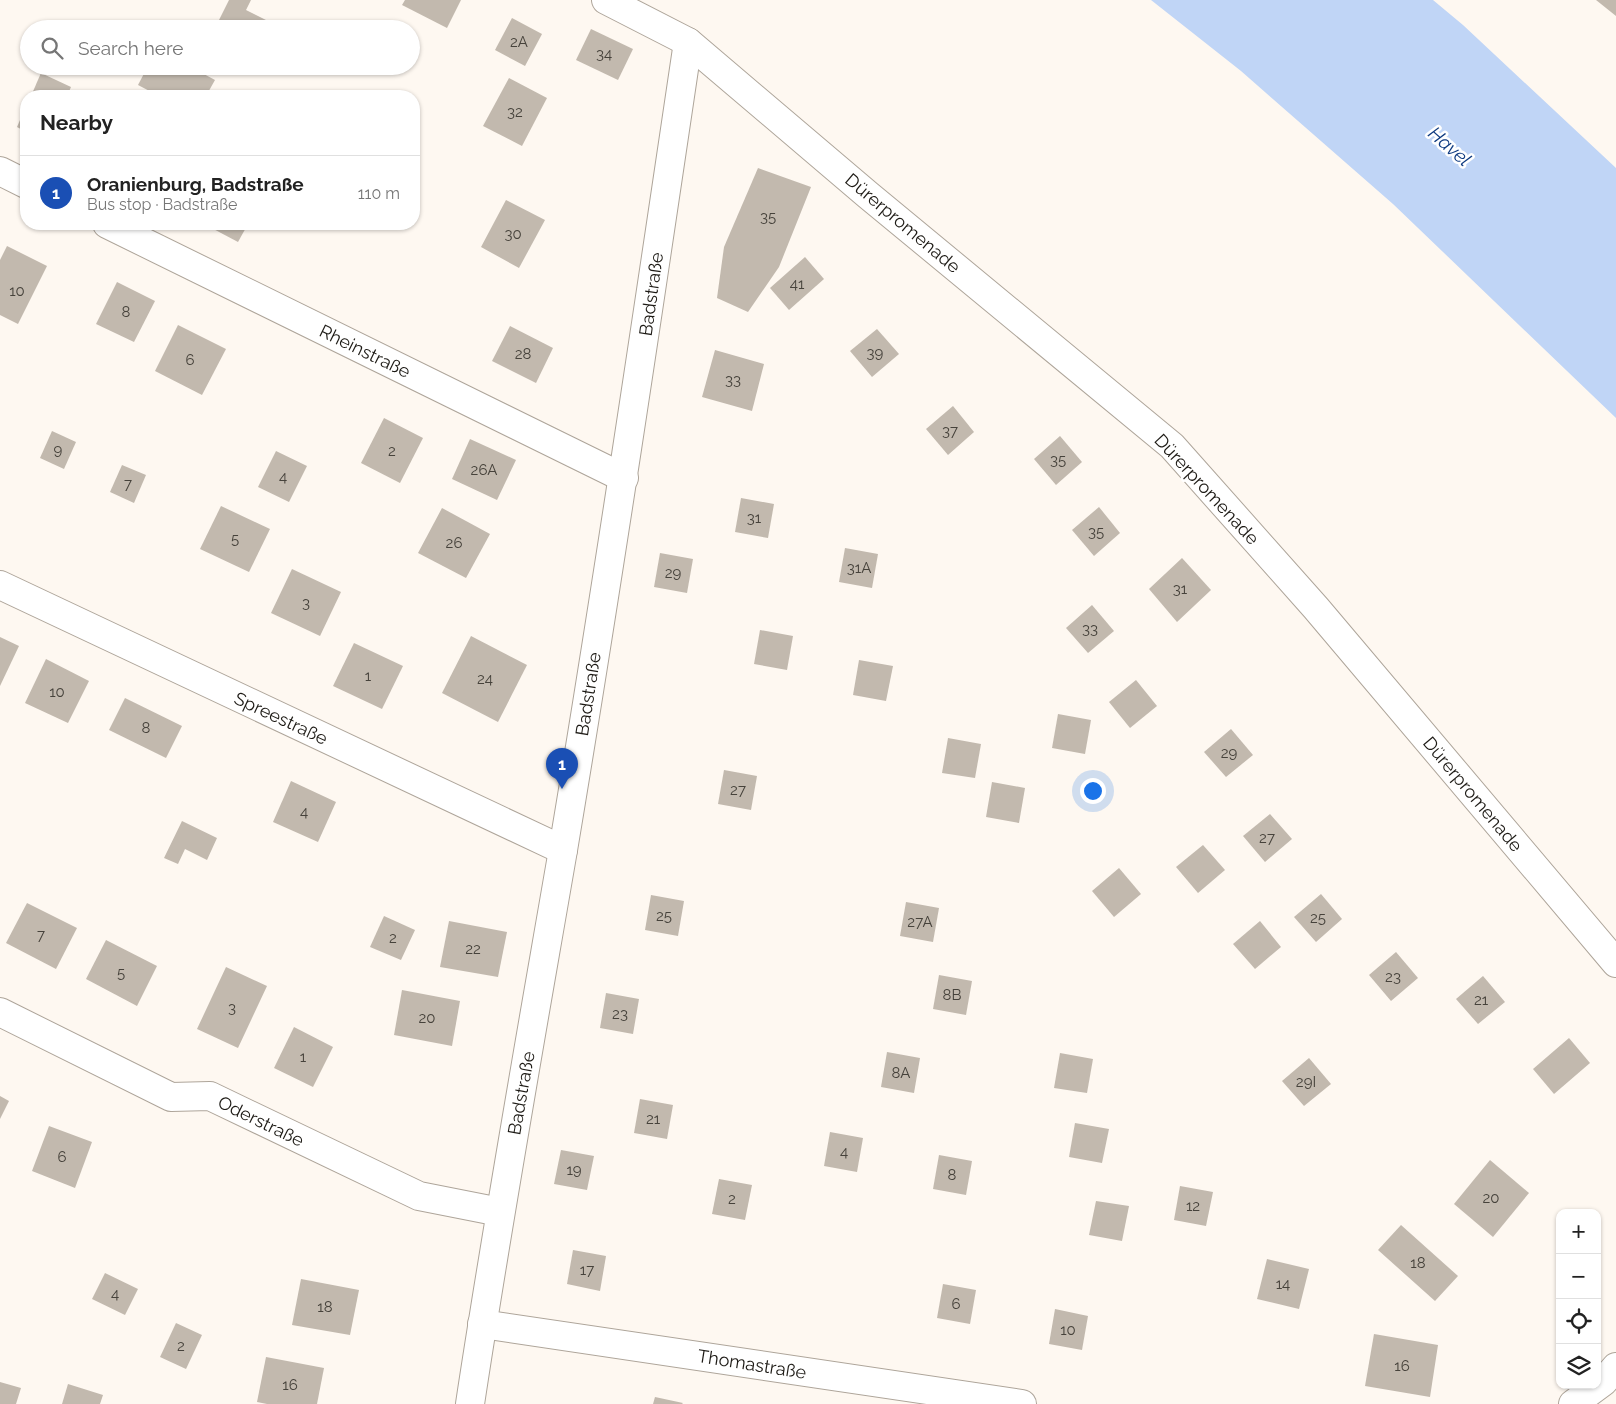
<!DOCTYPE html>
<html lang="en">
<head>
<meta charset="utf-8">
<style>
  body { margin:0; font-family:Raleway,sans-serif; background:#f6f6f6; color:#222 }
  .controls { position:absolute; right:15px; bottom:15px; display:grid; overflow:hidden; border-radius:10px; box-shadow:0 1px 4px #0004 }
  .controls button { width:45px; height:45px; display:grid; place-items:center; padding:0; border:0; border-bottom:1px solid #e0e0e0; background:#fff; color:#222; font:25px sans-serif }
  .you { position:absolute; left:1092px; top:790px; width:18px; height:18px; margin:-12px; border:4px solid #fff; border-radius:50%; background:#1a73e8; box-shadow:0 0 0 8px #1a73e833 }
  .badge { display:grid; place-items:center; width:32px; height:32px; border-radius:50%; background:#1258c3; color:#fff; font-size:16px; font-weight:700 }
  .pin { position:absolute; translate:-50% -41px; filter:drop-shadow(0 1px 2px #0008) }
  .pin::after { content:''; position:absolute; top:26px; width:18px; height:15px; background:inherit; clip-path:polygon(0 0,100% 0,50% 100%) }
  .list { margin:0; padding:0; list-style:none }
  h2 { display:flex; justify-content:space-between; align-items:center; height:65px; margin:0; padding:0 20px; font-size:21px }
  h2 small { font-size:16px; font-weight:400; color:#767676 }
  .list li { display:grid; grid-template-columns:32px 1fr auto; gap:15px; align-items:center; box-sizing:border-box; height:75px; padding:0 20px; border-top:1px solid #e0e0e0 }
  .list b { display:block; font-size:19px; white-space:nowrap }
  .list p { margin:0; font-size:16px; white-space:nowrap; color:#767676 }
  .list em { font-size:16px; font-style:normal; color:#767676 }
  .icon { flex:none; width:28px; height:28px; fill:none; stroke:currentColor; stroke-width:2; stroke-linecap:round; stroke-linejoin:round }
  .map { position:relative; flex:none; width:1616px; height:1404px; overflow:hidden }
  .search { position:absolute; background:#fff; box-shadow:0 1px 4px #0004; left:20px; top:20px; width:400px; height:55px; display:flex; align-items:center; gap:12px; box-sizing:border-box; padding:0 18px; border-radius:28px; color:#767676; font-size:19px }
  .panel { position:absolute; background:#fff; box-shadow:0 1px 4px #0004; left:20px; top:90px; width:400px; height:140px; border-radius:20px }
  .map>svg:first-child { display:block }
  .water { fill:#c0d5f6 }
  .building { fill:#c2b9ae }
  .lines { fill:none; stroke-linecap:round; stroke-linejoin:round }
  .minor-casing { stroke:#aea59a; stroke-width:30 }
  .minor { stroke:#fff; stroke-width:28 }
  .labels { text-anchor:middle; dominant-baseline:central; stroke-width:5; stroke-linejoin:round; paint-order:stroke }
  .number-label { font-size:15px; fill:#46423b }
  .street-label { font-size:18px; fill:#1d1a15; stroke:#fff }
  .water-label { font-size:19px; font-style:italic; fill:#0f3b81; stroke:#fff }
</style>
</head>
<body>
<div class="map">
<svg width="1616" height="1404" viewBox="0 0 1616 1404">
  <rect width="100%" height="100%" fill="#fef8f1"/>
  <polygon class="water" points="1151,0 1433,0 1463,25 1616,168 1616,418 1393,204 1241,71"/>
  <g class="building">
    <polygon points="229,0 251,0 246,10 268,21 264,29 227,29 217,24"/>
    <polygon points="405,0 461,0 447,28 402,5"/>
    <polygon points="1596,0 1616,0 1616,16"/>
    <polygon points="512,18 542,34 525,66 495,50"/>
    <polygon points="591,29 633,49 618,80 576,60"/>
    <polygon points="148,66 189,66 215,80 206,96 159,96 138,85"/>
    <polygon points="41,73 71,87 67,96 31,96"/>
    <polygon points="509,78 547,98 522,146 483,126"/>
    <polygon points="26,106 26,132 17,127"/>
    <polygon points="758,168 811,187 779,267 748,312 717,298 724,247"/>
    <polygon points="506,200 545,220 519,268 481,247"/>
    <polygon points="204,224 248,224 238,242"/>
    <polygon points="7,246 47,266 18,324 0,315 0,260"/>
    <polygon points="805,257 824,279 789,310 770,288"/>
    <polygon points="117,282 155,301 134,342 96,324"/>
    <polygon points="178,325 226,349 202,395 155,371"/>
    <polygon points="510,326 553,348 536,383 492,361"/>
    <polygon points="877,329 899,354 872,377 850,351"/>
    <polygon points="715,350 764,364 752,411 702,397"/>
    <polygon points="953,406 974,432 948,455 926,429"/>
    <polygon points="384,418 423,438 400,483 361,463"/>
    <polygon points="52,431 76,442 64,469 40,458"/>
    <polygon points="1060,436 1082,462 1056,485 1034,459"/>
    <polygon points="470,439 516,460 497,500 452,479"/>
    <polygon points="276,451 307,466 289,502 258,487"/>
    <polygon points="122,465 146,475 134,503 110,492"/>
    <polygon points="741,498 774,504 768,538 735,532"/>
    <polygon points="221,506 270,529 249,572 200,549"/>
    <polygon points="1099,507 1120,533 1094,556 1072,530"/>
    <polygon points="442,508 490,534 466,578 418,553"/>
    <polygon points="845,548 878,554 872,588 839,582"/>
    <polygon points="660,553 693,559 687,593 654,587"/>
    <polygon points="1182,558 1211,590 1177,622 1149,589"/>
    <polygon points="292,569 341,592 320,636 271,613"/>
    <polygon points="1092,605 1114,631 1088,653 1066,628"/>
    <polygon points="760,630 793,636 787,670 754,664"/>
    <polygon points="471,636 527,665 498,722 442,693"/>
    <polygon points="0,637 19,646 0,686"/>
    <polygon points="354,643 403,666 382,709 333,686"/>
    <polygon points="46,659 89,681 68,723 25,703"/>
    <polygon points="859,660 893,666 886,701 853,695"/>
    <polygon points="1136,680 1157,706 1130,728 1109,702"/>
    <polygon points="125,698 182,726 166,758 109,730"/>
    <polygon points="1058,714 1091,720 1085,754 1052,748"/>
    <polygon points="1231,729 1253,755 1226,777 1204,752"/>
    <polygon points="948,738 981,744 975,778 942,773"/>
    <polygon points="724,770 757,776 751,810 718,804"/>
    <polygon points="291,781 336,802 318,842 273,822"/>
    <polygon points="992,782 1025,788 1019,823 986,817"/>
    <polygon points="1270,814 1292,839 1265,862 1243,836"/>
    <polygon points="182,821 217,838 207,860 185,849 178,864 164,858"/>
    <polygon points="1203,845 1225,870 1198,893 1176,867"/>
    <polygon points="1119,868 1141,894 1114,917 1092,891"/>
    <polygon points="1321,894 1342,919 1316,942 1294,917"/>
    <polygon points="651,895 684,901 678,936 645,930"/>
    <polygon points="906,902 939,908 933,942 900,936"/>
    <polygon points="27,903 77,928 56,969 6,943"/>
    <polygon points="384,916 415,930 401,960 370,947"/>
    <polygon points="449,921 507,932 498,977 440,967"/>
    <polygon points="1260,921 1281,947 1255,969 1233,944"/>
    <polygon points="106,940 157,966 137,1006 86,979"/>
    <polygon points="1396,952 1418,978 1391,1001 1369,975"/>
    <polygon points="226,967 267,986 238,1048 197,1029"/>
    <polygon points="939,975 972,981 966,1015 933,1009"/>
    <polygon points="1483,976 1505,1002 1478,1024 1456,999"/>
    <polygon points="402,990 460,1001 452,1046 394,1035"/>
    <polygon points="606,993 639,999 633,1034 600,1028"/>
    <polygon points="294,1027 333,1047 313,1087 274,1068"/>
    <polygon points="1569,1038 1590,1063 1554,1094 1533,1069"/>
    <polygon points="887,1052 920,1058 914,1093 881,1087"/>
    <polygon points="1060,1053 1093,1059 1087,1093 1054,1088"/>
    <polygon points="1309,1058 1331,1084 1304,1106 1282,1081"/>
    <polygon points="0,1096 9,1101 0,1119"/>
    <polygon points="640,1099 673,1105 667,1139 634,1133"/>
    <polygon points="1075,1123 1109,1129 1102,1163 1069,1157"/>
    <polygon points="49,1126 92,1142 75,1188 32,1171"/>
    <polygon points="830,1132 863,1138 857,1172 824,1166"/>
    <polygon points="561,1150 594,1156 587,1190 554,1184"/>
    <polygon points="939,1155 972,1161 966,1195 933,1189"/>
    <polygon points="1490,1160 1529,1193 1493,1237 1454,1204"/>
    <polygon points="719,1179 752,1185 745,1220 712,1214"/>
    <polygon points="1180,1186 1213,1192 1206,1226 1174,1220"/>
    <polygon points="1096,1201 1129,1206 1122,1241 1089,1235"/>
    <polygon points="1401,1225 1458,1276 1435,1301 1378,1250"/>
    <polygon points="573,1250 606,1256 600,1291 567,1284"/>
    <polygon points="1267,1259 1309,1269 1299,1309 1257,1299"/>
    <polygon points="105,1273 138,1289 125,1315 92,1299"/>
    <polygon points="301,1279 359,1290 350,1335 292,1325"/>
    <polygon points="943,1284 976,1290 970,1324 937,1318"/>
    <polygon points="1055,1309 1088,1316 1082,1350 1049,1344"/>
    <polygon points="176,1323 202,1335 186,1369 160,1357"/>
    <polygon points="1374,1334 1438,1345 1430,1397 1365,1386"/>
    <polygon points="266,1357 324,1368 317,1404 267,1404 257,1402"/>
    <polygon points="0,1382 21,1388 16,1404 0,1404"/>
    <polygon points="68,1384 103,1395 100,1404 62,1404"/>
    <polygon points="655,1397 683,1403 682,1404 653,1404"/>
  </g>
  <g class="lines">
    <g class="minor-casing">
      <g id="minor">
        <polyline points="606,0 688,42 868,195 1172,446 1316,608 1616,963"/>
        <polyline points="0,171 26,184"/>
        <polyline points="107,224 624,478"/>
        <polyline points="0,585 563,850"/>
        <polyline points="0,1012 171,1097 210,1096 419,1196 500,1212"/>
        <polyline points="482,1324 1022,1404"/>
        <path d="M 470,1404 C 498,1219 531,1035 563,850 C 608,581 648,312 688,42"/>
        <polyline points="1573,1404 1603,1382 1616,1367"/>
      </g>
    </g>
    <use href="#minor" class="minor"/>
  </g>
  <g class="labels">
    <g class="number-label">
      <text x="519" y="42">2A</text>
      <text x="604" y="54">34</text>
      <text x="515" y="112">32</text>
      <text x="768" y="217">35</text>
      <text x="513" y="234">30</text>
      <text x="797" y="284">41</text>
      <text x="17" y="291">10</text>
      <text x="126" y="312">8</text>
      <text x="875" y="353">39</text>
      <text x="523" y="354">28</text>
      <text x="190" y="360">6</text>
      <text x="733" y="380">33</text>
      <text x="950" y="431">37</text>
      <text x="58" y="450">9</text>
      <text x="392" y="451">2</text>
      <text x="1058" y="460">35</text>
      <text x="484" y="470">26A</text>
      <text x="283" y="477">4</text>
      <text x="128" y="484">7</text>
      <text x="754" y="518">31</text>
      <text x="1096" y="532">35</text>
      <text x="235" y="539">5</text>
      <text x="454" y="543">26</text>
      <text x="859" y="568">31A</text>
      <text x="673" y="573">29</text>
      <text x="1180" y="589">31</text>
      <text x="306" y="603">3</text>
      <text x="1090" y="629">33</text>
      <text x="368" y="676">1</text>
      <text x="485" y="679">24</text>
      <text x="57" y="692">10</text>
      <text x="146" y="728">8</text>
      <text x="1229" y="753">29</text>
      <text x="738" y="790">27</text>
      <text x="304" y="812">4</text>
      <text x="1267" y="838">27</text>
      <text x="664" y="916">25</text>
      <text x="1318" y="918">25</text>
      <text x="920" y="922">27A</text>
      <text x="41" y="935">7</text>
      <text x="393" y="938">2</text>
      <text x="473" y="949">22</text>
      <text x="121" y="973">5</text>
      <text x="1393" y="977">23</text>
      <text x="952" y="995">8B</text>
      <text x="1481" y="1000">21</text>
      <text x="232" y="1008">3</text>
      <text x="620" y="1014">23</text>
      <text x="427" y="1018">20</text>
      <text x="303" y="1057">1</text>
      <text x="901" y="1073">8A</text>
      <text x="1306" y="1082">29I</text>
      <text x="653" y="1119">21</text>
      <text x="844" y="1152">4</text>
      <text x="62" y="1157">6</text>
      <text x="574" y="1170">19</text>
      <text x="952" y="1175">8</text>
      <text x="1491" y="1198">20</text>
      <text x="732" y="1199">2</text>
      <text x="1193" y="1206">12</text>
      <text x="1418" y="1263">18</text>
      <text x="587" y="1270">17</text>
      <text x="1283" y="1284">14</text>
      <text x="115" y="1294">4</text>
      <text x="956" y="1304">6</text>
      <text x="325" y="1307">18</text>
      <text x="1068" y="1330">10</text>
      <text x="181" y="1346">2</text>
      <text x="1402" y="1366">16</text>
      <text x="290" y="1385">16</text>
    </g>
    <g class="street-label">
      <text transform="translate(903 223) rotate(40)">Dürerpromenade</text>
      <text transform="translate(651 294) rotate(-82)">Badstraße</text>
      <text transform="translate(365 351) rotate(26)">Rheinstraße</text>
      <text transform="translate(1207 489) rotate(47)">Dürerpromenade</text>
      <text transform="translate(588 694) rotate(-81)">Badstraße</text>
      <text transform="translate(281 718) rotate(25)">Spreestraße</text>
      <text transform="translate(1473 794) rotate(50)">Dürerpromenade</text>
      <text transform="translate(521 1093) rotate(-80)">Badstraße</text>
      <text transform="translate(261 1121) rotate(26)">Oderstraße</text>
      <text transform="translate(752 1364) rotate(9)">Thomastraße</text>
    </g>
    <g class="water-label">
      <text transform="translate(1450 146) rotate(41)">Havel</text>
    </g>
  </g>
</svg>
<div class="controls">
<button>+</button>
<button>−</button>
<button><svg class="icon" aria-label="locate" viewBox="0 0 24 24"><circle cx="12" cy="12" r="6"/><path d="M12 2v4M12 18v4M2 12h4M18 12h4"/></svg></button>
<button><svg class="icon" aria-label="layers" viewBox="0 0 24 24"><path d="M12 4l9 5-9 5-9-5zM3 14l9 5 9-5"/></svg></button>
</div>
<div class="you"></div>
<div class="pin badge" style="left:562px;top:789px;background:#1a4fb4">1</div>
<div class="search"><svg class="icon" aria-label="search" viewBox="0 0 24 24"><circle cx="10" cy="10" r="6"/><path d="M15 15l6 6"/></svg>Search here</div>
<section class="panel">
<h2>Nearby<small></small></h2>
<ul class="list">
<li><span class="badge" style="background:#1a4fb4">1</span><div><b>Oranienburg, Badstraße</b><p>Bus stop · Badstraße</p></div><em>110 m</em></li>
</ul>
</section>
</div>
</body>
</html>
